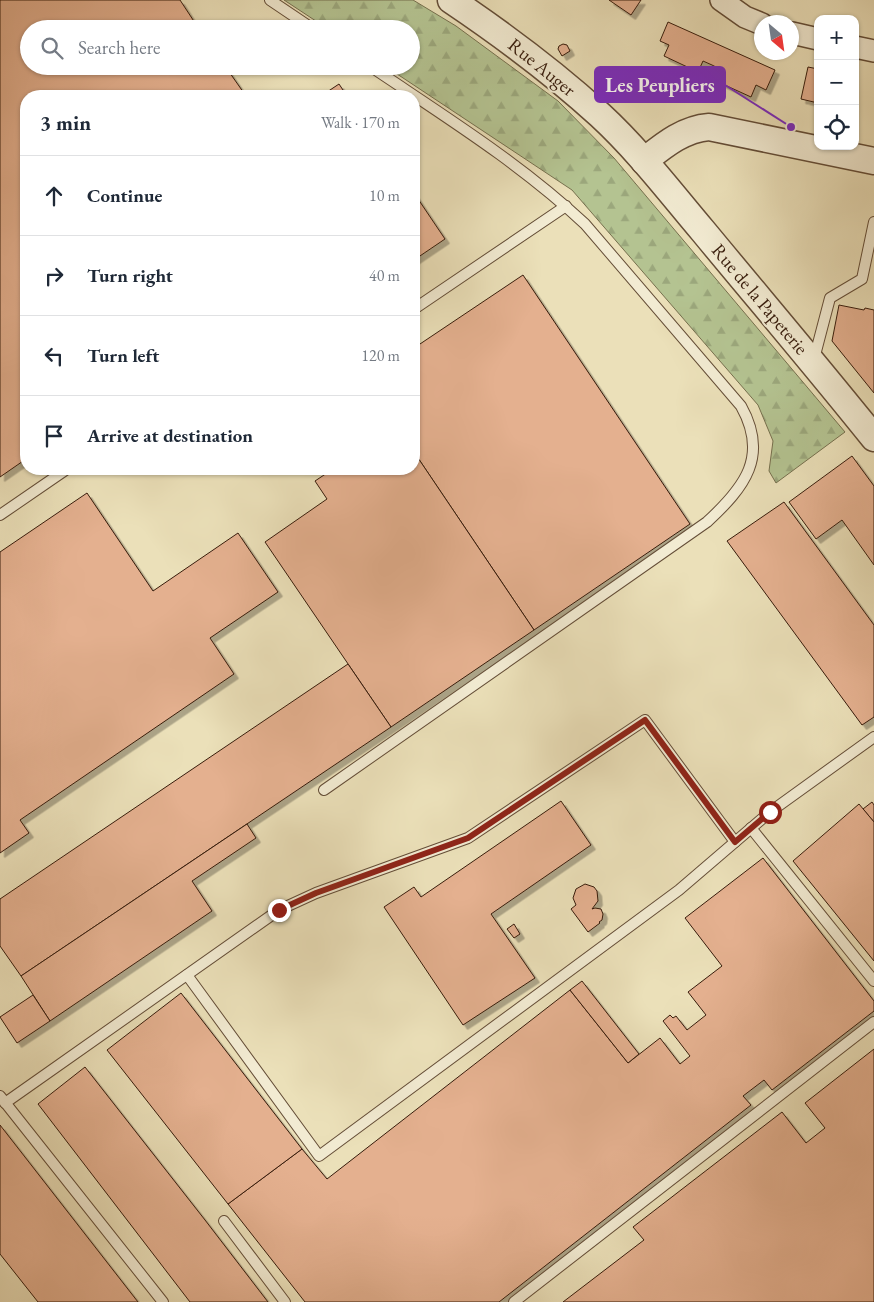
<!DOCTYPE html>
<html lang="en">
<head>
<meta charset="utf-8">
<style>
  body { margin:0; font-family:"EB Garamond",serif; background:#f6f6f7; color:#1f2937 }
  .controls { position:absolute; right:15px; top:15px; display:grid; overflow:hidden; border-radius:10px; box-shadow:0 1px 4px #0004 }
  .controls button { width:45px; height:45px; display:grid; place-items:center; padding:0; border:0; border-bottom:1px solid #e0e1e3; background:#fff; color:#1f2937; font:25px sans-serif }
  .compass { position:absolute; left:754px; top:15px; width:45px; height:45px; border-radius:50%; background:#fff; box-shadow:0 1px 4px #0004; rotate:151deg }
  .stop { position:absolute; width:15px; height:15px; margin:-11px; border:4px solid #8f2418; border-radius:50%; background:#fff }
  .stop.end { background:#8f2418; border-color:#fff; box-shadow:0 1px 5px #0008 }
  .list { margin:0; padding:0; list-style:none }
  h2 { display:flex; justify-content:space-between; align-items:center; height:65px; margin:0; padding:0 20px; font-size:21px }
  h2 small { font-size:16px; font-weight:400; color:#747a83 }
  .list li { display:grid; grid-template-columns:32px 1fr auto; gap:15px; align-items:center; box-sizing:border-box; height:80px; padding:0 20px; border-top:1px solid #e0e1e3 }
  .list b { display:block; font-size:19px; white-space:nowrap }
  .list em { font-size:16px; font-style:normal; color:#747a83 }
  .icon { flex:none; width:28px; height:28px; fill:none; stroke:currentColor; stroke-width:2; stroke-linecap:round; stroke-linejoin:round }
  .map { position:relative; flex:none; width:874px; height:1302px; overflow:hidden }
  .search { position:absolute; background:#fff; box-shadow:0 1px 4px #0004; left:20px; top:20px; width:400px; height:55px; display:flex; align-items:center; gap:12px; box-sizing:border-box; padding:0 18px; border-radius:28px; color:#747a83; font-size:19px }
  .panel { position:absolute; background:#fff; box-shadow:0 1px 4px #0004; left:20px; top:90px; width:400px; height:385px; border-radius:20px }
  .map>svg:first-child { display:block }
  .forest { fill:url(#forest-firs); stroke:#76704e }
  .building { fill:#e4b08f; stroke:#371c0c; filter:url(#shadow) }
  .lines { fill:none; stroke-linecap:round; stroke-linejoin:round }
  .service-casing { stroke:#644d37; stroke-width:12 }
  .minor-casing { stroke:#644d37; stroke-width:24 }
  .tertiary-casing { stroke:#644d37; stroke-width:29 }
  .service { stroke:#f2ebd2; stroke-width:10 }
  .minor { stroke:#f2ebd2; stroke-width:21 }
  .tertiary { stroke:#f2ebd2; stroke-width:26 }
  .route { stroke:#8f2418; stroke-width:6 }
  .labels { text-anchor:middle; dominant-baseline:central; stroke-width:4; stroke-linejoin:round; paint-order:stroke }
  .street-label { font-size:19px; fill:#371c0c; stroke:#f2ebd2 }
  .leader { fill:none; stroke:#7b2cbf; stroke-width:2 }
  .callout-dot { fill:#7b2cbf; stroke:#f2ebd2; stroke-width:2 }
  .callout { fill:#7b2cbf; stroke:#7b2cbf; stroke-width:2 }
  .callout-label { font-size:20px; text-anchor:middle; font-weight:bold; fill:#fff }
</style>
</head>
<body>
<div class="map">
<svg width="874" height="1302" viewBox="0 0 874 1302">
  <defs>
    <pattern id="forest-firs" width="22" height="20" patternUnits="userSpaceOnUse" patternTransform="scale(1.25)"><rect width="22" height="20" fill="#b4c391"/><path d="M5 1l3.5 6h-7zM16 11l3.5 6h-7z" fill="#9ba77c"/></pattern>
    <filter id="shadow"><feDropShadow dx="4.5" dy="4.5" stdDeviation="0" flood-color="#0004"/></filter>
  </defs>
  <rect width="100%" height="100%" fill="#ebe0b9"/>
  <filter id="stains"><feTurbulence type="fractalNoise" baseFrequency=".004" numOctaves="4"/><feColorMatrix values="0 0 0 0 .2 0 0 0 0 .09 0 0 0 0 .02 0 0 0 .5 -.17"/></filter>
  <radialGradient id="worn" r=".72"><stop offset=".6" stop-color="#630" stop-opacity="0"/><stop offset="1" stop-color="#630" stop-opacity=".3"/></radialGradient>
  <polygon class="forest" points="284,0 413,0 456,26 558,101 614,158 845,432 776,483 769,471 773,441 758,405 572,190 385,66 411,66 411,29 328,29"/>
  <g class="building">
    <polygon points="0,0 180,0 199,29 29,29 29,66 225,66 246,96 26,96 26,459 0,477"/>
    <polygon points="609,0 641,0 631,15"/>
    <polygon points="668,22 775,70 766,90 756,85 751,97 716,81 722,70 712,65 703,61 698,72 664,56 669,45 660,41"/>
    <polygon points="563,44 567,45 570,51 562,56 558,49 559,46"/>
    <polygon points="808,67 818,69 818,103 801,99"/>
    <polygon points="339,84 347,96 321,96"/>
    <polygon points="414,193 445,239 414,260"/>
    <polygon points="523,275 690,524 534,630 414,452 414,348"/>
    <polygon points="839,305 864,310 865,308 874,310 874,393 832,341"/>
    <polygon points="414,452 534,630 391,727 265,542 327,499 315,481 333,469 414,469"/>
    <polygon points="852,456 874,486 874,565 842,520 816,539 789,502"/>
    <polygon points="87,493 153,591 238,533 278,592 210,638 234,674 20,820 29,833 0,853 0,552"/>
    <polygon points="784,502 874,625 874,717 862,725 727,541"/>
    <polygon points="348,664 391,727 21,976 0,946 0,899"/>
    <polygon points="561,801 591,845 491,914 535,978 463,1025 384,907 414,887 421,897"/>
    <polygon points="872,802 874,805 874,822 863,809"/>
    <polygon points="859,804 874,822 874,961 793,861"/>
    <polygon points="247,824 256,838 192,881 212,911 50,1021 21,976"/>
    <polygon points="763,858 874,1001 874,1011 772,1090 764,1080 743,1096 751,1105 499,1302 305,1302 228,1204 302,1149 327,1179 570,990 628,1063 660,1038 680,1064 690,1056 663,1021 670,1015 673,1018 676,1016 687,1030 706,1015 688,992 722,966 685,918"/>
    <polygon points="585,884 594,887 597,891 598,901 592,909 595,908 601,909 603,914 602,920 599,922 600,923 588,932 571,909 576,905 573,898 576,889"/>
    <polygon points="514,924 520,934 514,938 507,929"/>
    <polygon points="582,981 639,1054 628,1063 570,990"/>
    <polygon points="181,993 302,1149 228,1204 107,1050"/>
    <polygon points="33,995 50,1021 17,1043 0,1017"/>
    <polygon points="874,1049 874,1302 563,1302 644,1240 633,1227 782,1112 806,1143 825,1128 805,1103"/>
    <polygon points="85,1067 205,1220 268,1302 190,1302 38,1104"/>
    <polygon points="0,1125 138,1302 38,1302 0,1254"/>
  </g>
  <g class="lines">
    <g class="service-casing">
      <g id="service">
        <polyline points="270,0 313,29"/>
        <polyline points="414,309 566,206"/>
        <polyline points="814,359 830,298 862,279 874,222"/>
        <polyline points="0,515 67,469"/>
        <path d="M 324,790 L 707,522 C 745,487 769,456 741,406 L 585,224 C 520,163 444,116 370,66"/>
        <polyline points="751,828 874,981"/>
        <polyline points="187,975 319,1156 679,890 770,812 874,737"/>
        <polyline points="0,1096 163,1302"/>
        <polyline points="5,1103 279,910 316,893 468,838 645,720 735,842"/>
        <polyline points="224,1221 285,1302"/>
        <polyline points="514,1302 874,1022"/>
      </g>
    </g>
    <g class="minor-casing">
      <g id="minor">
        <polyline points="721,0 745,17 762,24"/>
        <polyline points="792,33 818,39"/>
        <polyline points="855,47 874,51"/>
      </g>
    </g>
    <g class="tertiary-casing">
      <g id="tertiary">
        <path d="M 451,0 C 503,35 554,73 600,115 C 638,150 670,192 703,231 C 760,300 818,368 874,438"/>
        <path d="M 644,161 C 663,146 683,129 709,127 L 874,161"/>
      </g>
    </g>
    <use href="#service" class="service"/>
    <use href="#minor" class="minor"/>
    <use href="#tertiary" class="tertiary"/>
  </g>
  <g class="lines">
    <polyline class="route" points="279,910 316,893 468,838 645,720 735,842 770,812"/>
  </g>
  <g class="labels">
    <g class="street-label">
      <text transform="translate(542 67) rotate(39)">Rue Auger</text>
      <text transform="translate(760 299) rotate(50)">Rue de la Papeterie</text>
    </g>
  </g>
  <path class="leader" d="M791 127L725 85"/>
  <circle class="callout-dot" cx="791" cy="127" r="5"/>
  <rect class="callout" x="595" y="67" width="130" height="35" rx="5"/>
  <g class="callout-label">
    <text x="660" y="92">Les Peupliers</text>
  </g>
  <rect width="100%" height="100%" filter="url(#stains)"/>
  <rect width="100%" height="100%" fill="url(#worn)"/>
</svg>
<div class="controls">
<button>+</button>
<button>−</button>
<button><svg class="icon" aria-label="locate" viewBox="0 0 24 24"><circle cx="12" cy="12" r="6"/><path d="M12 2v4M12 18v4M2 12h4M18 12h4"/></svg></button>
</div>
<svg class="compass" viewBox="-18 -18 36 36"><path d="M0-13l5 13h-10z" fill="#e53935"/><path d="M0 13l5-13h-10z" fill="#747a83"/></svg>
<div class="stop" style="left:770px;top:812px"></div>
<div class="stop end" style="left:279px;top:910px"></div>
<div class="search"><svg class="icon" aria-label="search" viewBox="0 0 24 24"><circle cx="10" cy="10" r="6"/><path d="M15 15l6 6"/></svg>Search here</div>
<section class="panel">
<h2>3 min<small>Walk · 170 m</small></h2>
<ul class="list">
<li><svg class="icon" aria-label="ahead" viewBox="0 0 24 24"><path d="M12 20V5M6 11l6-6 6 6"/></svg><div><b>Continue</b></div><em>10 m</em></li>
<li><svg class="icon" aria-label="right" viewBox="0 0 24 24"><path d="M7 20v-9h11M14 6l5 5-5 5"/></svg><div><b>Turn right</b></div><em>40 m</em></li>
<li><svg class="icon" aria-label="left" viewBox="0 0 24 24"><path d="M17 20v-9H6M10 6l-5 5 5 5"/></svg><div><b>Turn left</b></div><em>120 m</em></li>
<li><svg class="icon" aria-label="arrive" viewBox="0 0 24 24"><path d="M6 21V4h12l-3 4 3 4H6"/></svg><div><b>Arrive at destination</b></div></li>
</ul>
</section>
</div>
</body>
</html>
